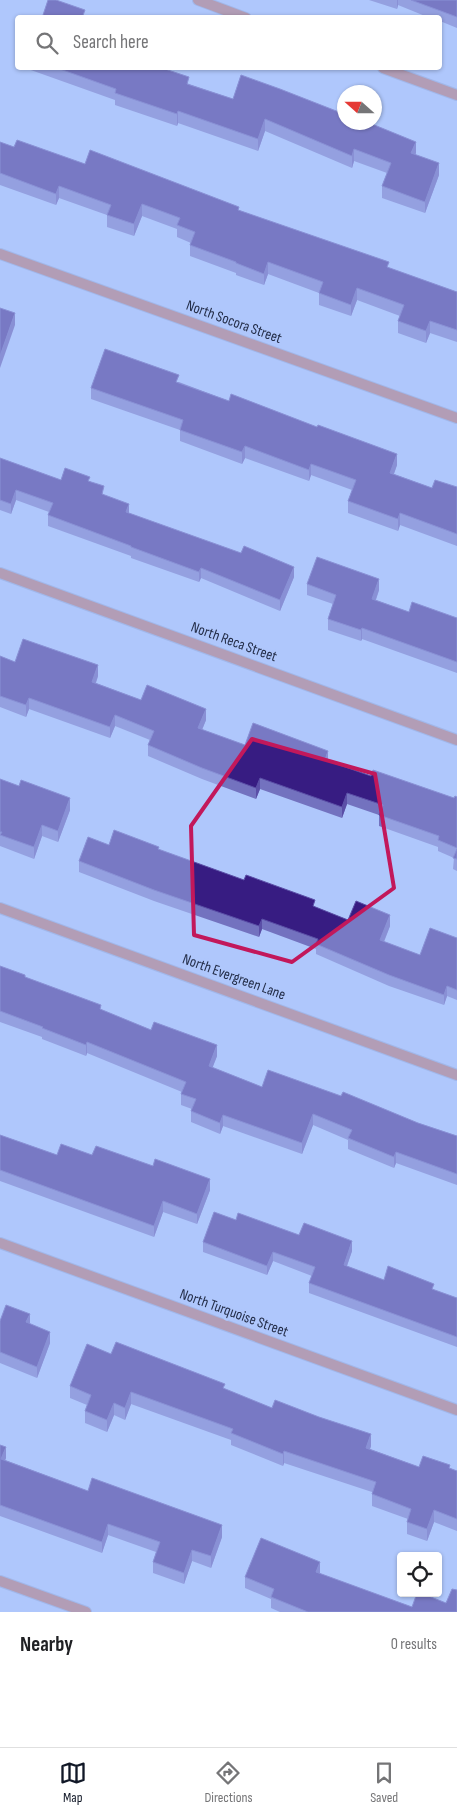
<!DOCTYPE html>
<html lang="en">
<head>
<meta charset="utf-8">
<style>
  body { margin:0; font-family:"Sofia Sans Condensed",sans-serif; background:#f6f6f6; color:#202124 }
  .controls { position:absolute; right:15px; bottom:15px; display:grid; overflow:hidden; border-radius:5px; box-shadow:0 1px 4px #0004 }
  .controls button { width:45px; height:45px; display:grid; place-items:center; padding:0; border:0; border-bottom:1px solid #e0e0e0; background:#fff; color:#202124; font:25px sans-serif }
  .compass { position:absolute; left:337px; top:85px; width:45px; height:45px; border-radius:50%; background:#fff; box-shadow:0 1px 4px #0004; rotate:291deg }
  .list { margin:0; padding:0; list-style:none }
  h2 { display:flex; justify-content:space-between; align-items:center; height:65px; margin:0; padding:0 20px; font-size:21px }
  h2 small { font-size:16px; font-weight:400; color:#757577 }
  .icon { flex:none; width:28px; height:28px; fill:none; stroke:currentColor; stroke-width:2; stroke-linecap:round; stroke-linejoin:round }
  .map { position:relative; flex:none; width:457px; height:1612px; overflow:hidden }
  .search { position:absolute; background:#fff; box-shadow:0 1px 4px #0004; left:15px; right:15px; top:15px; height:55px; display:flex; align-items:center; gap:12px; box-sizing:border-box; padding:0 18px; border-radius:5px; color:#757577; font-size:19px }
  .sheet { height:135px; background:#fff }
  nav { display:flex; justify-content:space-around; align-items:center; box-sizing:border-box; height:70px; border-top:1px solid #e0e0e0; background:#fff; font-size:14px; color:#757577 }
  nav a { display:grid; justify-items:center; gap:2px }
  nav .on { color:#111827 }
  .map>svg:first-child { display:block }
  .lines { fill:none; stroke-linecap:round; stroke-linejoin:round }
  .street-casing { stroke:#90a5d5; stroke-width:12 }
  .street { stroke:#b66b63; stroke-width:10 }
  .wall { fill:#7372bf }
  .shaded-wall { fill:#5b4fa7 }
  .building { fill:#371c82; stroke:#5b4fa7 }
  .marked { fill:none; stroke:#c2185b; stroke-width:4; stroke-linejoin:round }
  .labels { text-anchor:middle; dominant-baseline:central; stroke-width:5; stroke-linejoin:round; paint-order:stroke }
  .street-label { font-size:15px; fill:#242e49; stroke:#afc7fc }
</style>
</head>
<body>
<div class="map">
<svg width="457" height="1612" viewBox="0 0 457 1612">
  <rect width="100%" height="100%" fill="#afc7fc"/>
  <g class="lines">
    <g class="street-casing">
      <g id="street">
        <polyline points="198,0 246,18"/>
        <polyline points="383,68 457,95"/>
        <polyline points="0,254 457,418"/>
        <polyline points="0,573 457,740"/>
        <polyline points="0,908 457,1075"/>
        <polyline points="0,1243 457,1410"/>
        <polyline points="0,1581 86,1612"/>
      </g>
    </g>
    <use href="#street" class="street"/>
  </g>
  <g class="wall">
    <polygon points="369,0 457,0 457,28 440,21 440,18 430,18 398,5 397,9"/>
    <polygon points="28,68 162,68 189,84 233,99 416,153 415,154 439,175 425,213 382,198 382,186 387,173 354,161 352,168 265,131 258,151 178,123 177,126 115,105 115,100 28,69"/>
    <polygon points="0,142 14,147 85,164 239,210 389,268 457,292 457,342 430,333 426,343 398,333 398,321 400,316 357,300 351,316 319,305 319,293 268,274 264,285 236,275 236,273 190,256 190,245 191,243 177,237 177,229 142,216 134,236 107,227 107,215 59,198 56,205 0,185"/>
    <polygon points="179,382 397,465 394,474 432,488 457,487 457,546 400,525 398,531 348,513 348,501 352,490 311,475 309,481 245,458 242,464 180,441 180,430 91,399 91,388"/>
    <polygon points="0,458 61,480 90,481 104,495 129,513 294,577 280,611 201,578 199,582 131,558 131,556 48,526 48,515 49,512 16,500 11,514 0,510"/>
    <polygon points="307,584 379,590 376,600 409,612 457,618 457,673 362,639 361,641 328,630 328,619 333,604 307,595"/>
    <polygon points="0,656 15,662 98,676 96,683 141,700 206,720 202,730 245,745 328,761 371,776 454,798 457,797 457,871 453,869 454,858 438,851 438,847 379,826 379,815 347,804 342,818 260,789 256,799 202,779 148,756 148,745 150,740 115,726 110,738 29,709 26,717 0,707"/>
    <polygon points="0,779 70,810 58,842 42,836 34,859 0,846"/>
    <polygon points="109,845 159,850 315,907 348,920 390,926 384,942 420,955 457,938 457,1000 447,996 444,1005 389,986 316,954 316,949 262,929 259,937 154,901 79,872 79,861"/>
    <polygon points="0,966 101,1010 217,1056 212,1068 262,1087 418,1123 457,1136 457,1185 396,1163 394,1168 348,1149 348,1140 313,1125 302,1154 223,1126 220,1134 191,1122 191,1111 192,1109 181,1105 181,1094 182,1092 87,1053 86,1056 42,1039 42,1037 0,1022"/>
    <polygon points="0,1135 57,1155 92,1155 210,1190 197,1224 163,1212 154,1237 0,1181"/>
    <polygon points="236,1220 299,1235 352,1251 347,1266 384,1280 434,1290 457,1298 457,1347 309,1293 309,1283 312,1276 273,1261 267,1275 203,1252 203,1242"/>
    <polygon points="0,1321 30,1324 50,1343 37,1378 0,1363"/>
    <polygon points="111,1354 225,1389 272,1408 371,1446 370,1449 419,1467 450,1468 457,1471 457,1531 434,1522 427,1541 407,1534 407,1522 408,1519 372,1506 372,1492 284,1463 283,1466 231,1445 231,1440 131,1404 125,1420 114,1415 107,1432 85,1423 85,1411 87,1405 70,1398 70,1386"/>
    <polygon points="0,1445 6,1458 5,1460 88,1491 222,1537 211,1568 192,1561 184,1584 153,1573 153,1562 156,1552 108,1535 102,1553 0,1516"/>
    <polygon points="320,1574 412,1607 457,1612 280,1612 271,1608 271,1599 245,1588 245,1577"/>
  </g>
  <g class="shaded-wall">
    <polygon points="397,0 398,0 398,5 397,9"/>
    <polygon points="178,111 178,123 177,126 177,114"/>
    <polygon points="265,119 265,131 258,151 258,139"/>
    <polygon points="416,142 416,153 411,165 411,153"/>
    <polygon points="354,149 354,161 352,168 352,156"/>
    <polygon points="439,163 439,175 425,213 425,202"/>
    <polygon points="59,186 59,198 56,205 56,194"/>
    <polygon points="142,204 142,216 134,236 134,224"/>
    <polygon points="268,262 268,274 264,285 264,274"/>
    <polygon points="357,288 357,300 351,316 351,305"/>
    <polygon points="15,313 15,325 0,368 0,356"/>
    <polygon points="430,321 430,333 426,343 426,331"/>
    <polygon points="245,446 245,458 242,464 242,452"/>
    <polygon points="397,454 397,465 390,484 390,473"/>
    <polygon points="311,464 311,475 309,481 309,470"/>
    <polygon points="16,490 16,500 11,514 11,504"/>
    <polygon points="129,504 129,514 126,512"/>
    <polygon points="400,513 400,525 398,531 398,519"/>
    <polygon points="294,567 294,577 280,611 280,600"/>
    <polygon points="201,568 201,578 199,582 199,572"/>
    <polygon points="379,579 379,590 372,610 372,599"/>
    <polygon points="362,628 362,639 361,641 361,630"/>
    <polygon points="98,665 98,676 92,693 92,682"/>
    <polygon points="29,698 29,709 26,717 26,705"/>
    <polygon points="206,709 206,720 198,739 198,728"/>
    <polygon points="115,715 115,726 110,738 110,727"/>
    <polygon points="328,751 328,762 325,760"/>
    <polygon points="260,778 260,789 256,799 256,788"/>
    <polygon points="347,793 347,804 342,818 342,807"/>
    <polygon points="70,798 70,810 58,842 58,831"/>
    <polygon points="42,825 42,836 34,859 34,847"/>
    <polygon points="390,915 390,926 380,951 380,940"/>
    <polygon points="262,919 262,929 259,937 259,926"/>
    <polygon points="447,986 447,996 444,1005 444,995"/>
    <polygon points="87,1042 87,1053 86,1056 86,1045"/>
    <polygon points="217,1045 217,1056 209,1077 209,1066"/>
    <polygon points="313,1114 313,1125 302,1154 302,1143"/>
    <polygon points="223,1115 223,1126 220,1134 220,1123"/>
    <polygon points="396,1152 396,1163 394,1168 394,1157"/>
    <polygon points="210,1179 210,1190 197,1224 197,1214"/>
    <polygon points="163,1201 163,1212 154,1237 154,1226"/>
    <polygon points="352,1241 352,1251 344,1274 344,1265"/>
    <polygon points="273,1252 273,1261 267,1275 267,1266"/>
    <polygon points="30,1314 30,1325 26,1322"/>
    <polygon points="50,1332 50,1343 37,1378 37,1367"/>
    <polygon points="131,1392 131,1404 125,1420 125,1408"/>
    <polygon points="114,1403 114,1415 107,1432 107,1420"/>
    <polygon points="371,1434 371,1446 366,1460 366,1448"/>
    <polygon points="6,1447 6,1458 1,1470 1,1459"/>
    <polygon points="284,1451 284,1463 283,1466 283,1454"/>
    <polygon points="434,1510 434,1522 427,1541 427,1529"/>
    <polygon points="108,1524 108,1535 102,1553 102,1542"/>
    <polygon points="222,1525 222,1537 211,1568 211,1556"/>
    <polygon points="192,1550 192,1561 184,1584 184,1573"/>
    <polygon points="320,1562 320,1574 316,1572"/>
  </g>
  <g class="building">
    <polygon points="48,0 56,0 85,10 82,18 42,18"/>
    <polygon points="411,0 457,0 457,17"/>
    <polygon points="57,68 162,68 189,77 187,84 233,99 241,75 280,89 344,114 344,122 367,122 416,142 411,153 439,163 425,202 382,186 391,163 354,149 352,156 265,119 258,139 178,111 177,114 115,93 116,89"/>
    <polygon points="17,140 85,164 90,150 239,207 238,210 389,262 387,267 457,292 457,330 430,321 426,331 398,321 404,305 357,288 351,305 319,293 323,282 268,262 264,274 236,263 236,262 190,245 195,232 177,225 180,218 142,204 134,224 107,215 111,205 59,186 56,194 0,173 0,142 14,147"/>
    <polygon points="0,308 15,313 0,356"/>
    <polygon points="105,349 179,375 176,382 229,401 231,394 317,427 318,425 397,454 390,473 432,488 435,480 457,487 457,534 400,513 398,519 348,501 356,480 311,464 309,470 245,446 242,452 180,430 183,420 91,388"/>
    <polygon points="0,458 61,480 65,468 90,477 88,481 104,486 102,494 129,504 126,512 241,553 244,546 294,567 280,600 201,568 199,572 131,547 131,546 48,515 53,503 16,490 11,504 0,500"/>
    <polygon points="317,557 379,579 372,599 409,612 412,602 457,618 457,662 362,628 361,630 328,619 336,595 307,584"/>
    <polygon points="23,639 98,665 92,682 141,700 147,685 206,709 198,728 245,745 253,723 328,751 325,760 371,776 373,770 454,798 455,796 457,797 457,848 438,840 439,836 379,815 383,805 347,793 342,807 260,778 256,788 202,768 148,745 154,731 115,715 110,727 29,698 26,705 0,696 0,656 15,662"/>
    <polygon points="0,779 19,786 21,780 70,798 58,831 42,825 34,847 0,835 2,832 0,832"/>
    <polygon points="114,830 159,847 158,849 244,880 246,875 315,900 313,906 348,920 356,901 390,915 380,940 420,955 430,928 457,938 457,990 447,986 444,995 389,975 316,944 318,939 262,919 259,926 154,890 79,861 88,837 109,845"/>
    <polygon points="457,849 457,859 453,858"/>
    <polygon points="0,966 25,975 25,977 101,1005 100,1009 151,1030 154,1022 217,1045 209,1066 262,1087 268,1070 341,1096 343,1092 418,1123 457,1136 457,1174 396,1152 394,1157 348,1138 352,1130 313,1114 302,1143 223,1115 220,1123 191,1111 196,1099 181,1094 186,1082 87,1042 86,1045 42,1028 43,1027 0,1011"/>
    <polygon points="0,1135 57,1155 61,1144 92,1155 96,1146 153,1166 155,1159 210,1179 197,1214 163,1201 154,1226 0,1170"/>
    <polygon points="214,1212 236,1220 238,1213 299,1235 304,1223 352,1241 344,1265 384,1280 388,1266 434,1284 432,1289 457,1298 457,1337 309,1283 315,1267 273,1252 267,1266 203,1242"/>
    <polygon points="6,1305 30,1314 26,1322 50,1332 37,1367 0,1352 0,1321"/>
    <polygon points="116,1342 225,1384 223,1388 272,1408 275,1400 319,1417 371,1434 366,1448 419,1467 423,1456 450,1465 449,1468 457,1471 457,1519 434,1510 427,1529 407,1522 411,1509 372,1494 376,1482 284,1451 283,1454 231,1433 233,1429 131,1392 125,1408 114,1403 107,1420 85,1411 91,1395 70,1386 87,1344 111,1354"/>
    <polygon points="0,1445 6,1447 1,1459 88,1491 92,1478 222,1525 211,1556 192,1550 184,1573 153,1562 160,1542 108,1524 102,1542 0,1505"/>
    <polygon points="261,1538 320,1562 316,1572 412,1607 417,1593 421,1593 446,1603 452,1589 457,1590 457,1612 308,1612 271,1597 274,1589 245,1577"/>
  </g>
  <path d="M0 0H457V1612H0ZM 252,739 L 375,774 L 394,888 L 292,962 L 194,935 L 191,826 Z" fill="#afc7fc" fill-opacity=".55" fill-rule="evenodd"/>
  <path class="marked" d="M 252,739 L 375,774 L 394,888 L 292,962 L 194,935 L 191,826 Z"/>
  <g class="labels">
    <g class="street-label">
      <text transform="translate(234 322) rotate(20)">North Socora Street</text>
      <text transform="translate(234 642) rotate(20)">North Reca Street</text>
      <text transform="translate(234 977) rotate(20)">North Evergreen Lane</text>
      <text transform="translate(234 1313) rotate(20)">North Turquoise Street</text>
    </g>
  </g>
</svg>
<div class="controls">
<button><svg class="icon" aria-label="locate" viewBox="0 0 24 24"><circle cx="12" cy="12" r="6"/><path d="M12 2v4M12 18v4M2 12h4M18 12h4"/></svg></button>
</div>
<svg class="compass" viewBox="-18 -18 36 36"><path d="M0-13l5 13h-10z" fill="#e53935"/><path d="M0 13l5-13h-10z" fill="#757577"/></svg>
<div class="search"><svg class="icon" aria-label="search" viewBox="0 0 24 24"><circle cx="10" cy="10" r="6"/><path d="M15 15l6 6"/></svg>Search here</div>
</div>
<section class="sheet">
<h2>Nearby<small>0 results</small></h2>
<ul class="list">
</ul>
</section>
<nav>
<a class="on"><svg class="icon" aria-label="map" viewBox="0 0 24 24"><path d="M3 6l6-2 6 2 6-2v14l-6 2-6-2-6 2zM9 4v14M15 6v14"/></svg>Map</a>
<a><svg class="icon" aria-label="directions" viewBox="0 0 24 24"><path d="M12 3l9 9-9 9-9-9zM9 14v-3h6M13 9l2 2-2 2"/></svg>Directions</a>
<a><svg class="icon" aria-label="saved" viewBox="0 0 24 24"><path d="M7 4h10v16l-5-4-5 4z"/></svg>Saved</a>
</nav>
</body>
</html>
